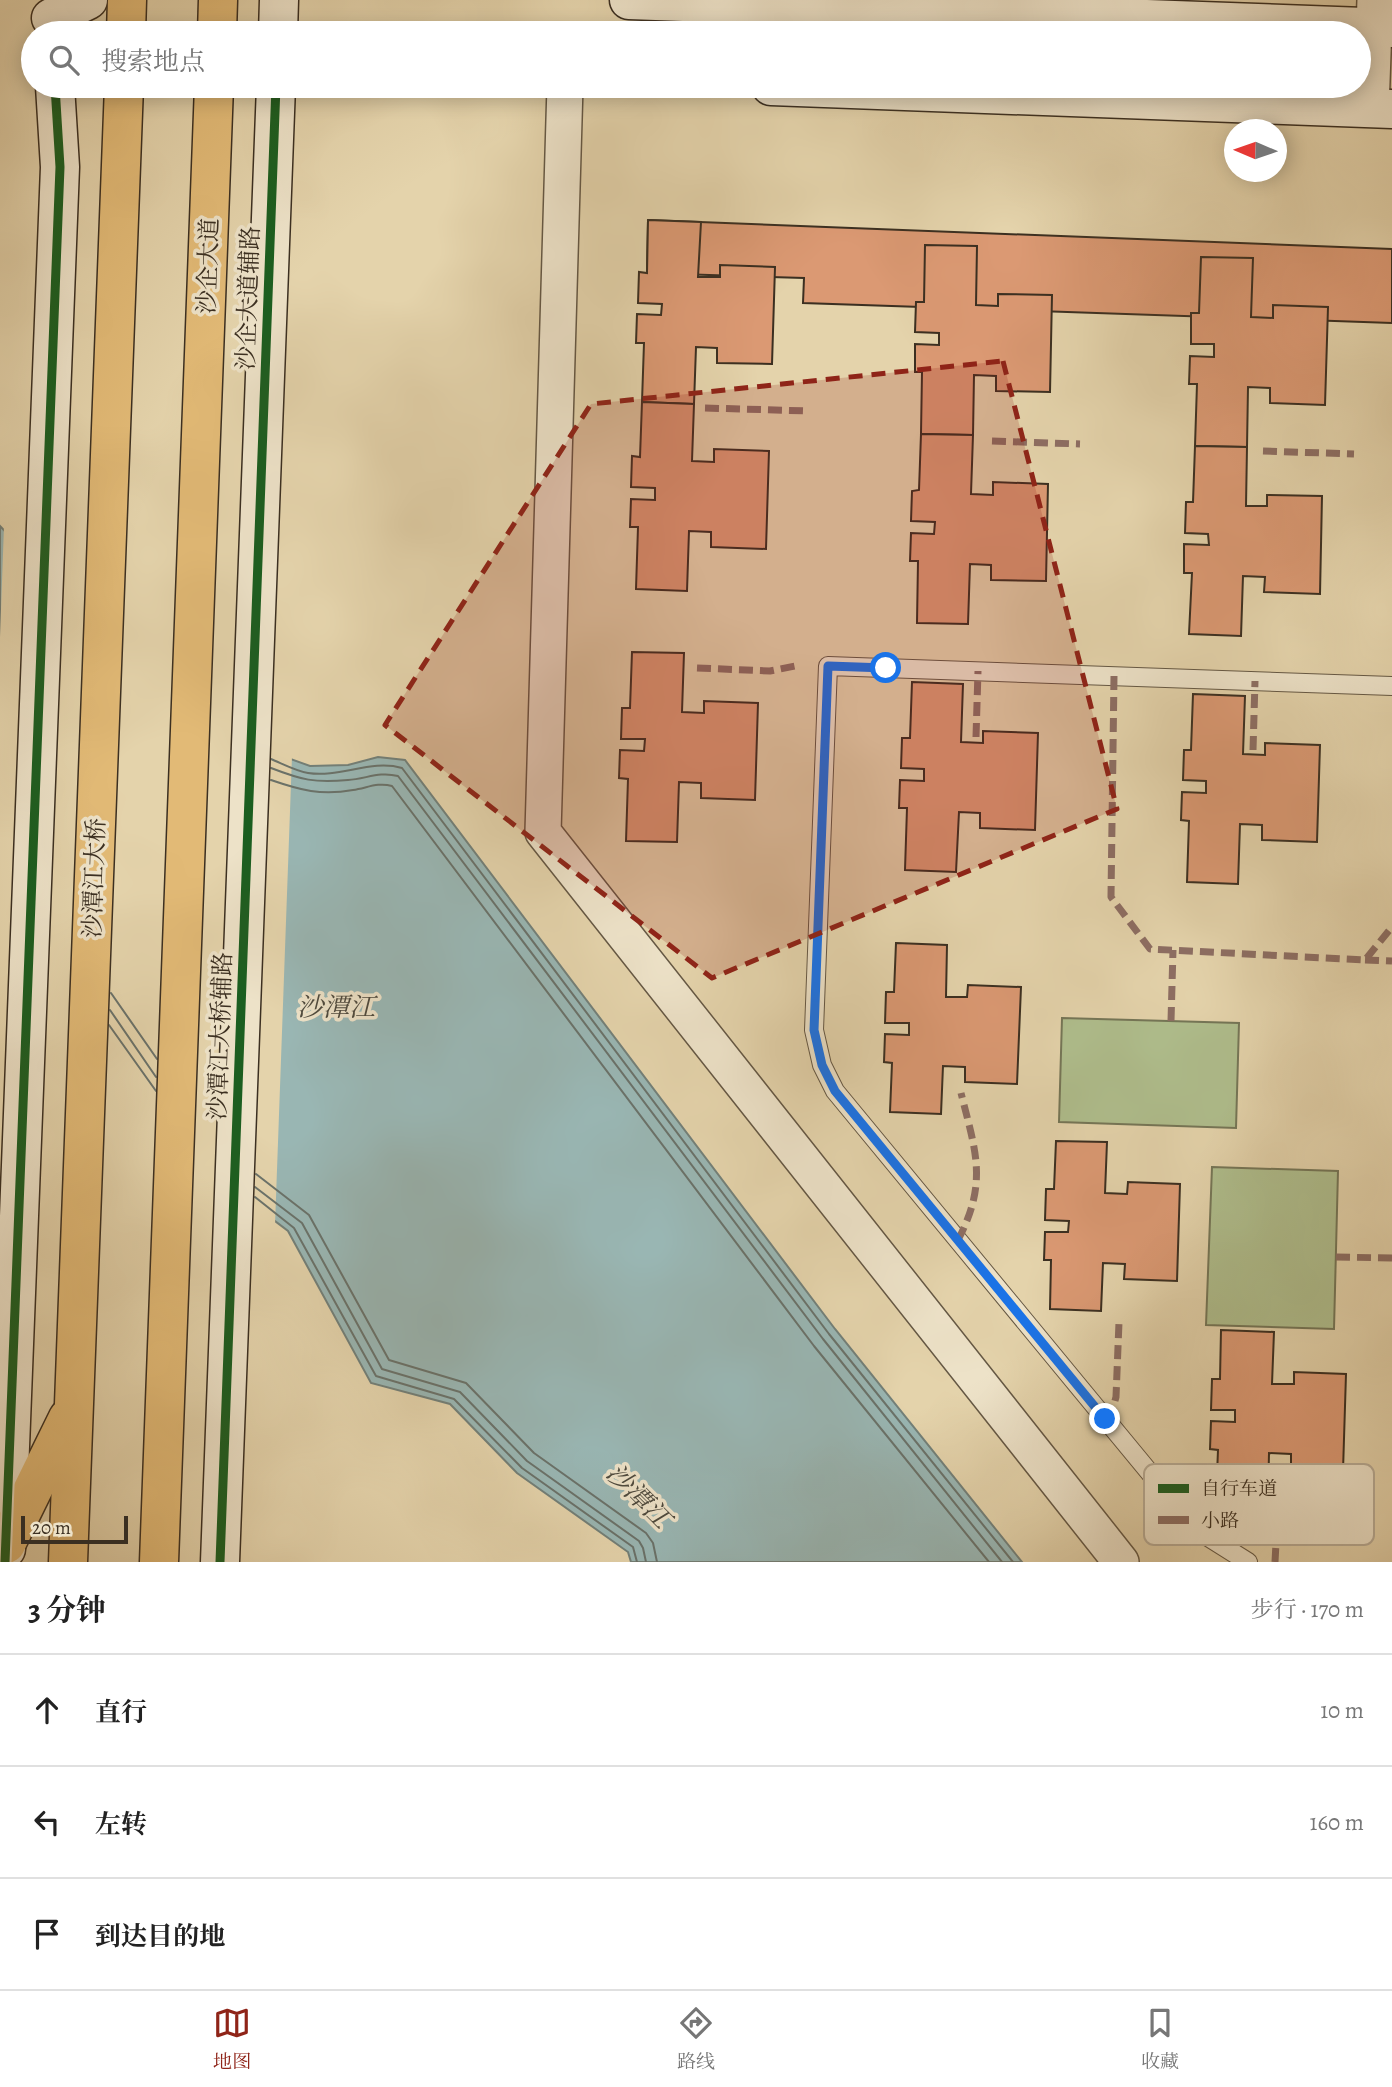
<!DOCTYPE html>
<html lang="zh">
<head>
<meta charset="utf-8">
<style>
  body { margin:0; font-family:Alegreya,"Noto Serif SC",serif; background:#f6f6f6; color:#222 }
  .compass { position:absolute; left:1224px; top:119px; width:63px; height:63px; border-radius:50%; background:#fff; box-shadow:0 4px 18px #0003; rotate:272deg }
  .scale { position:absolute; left:21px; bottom:18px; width:107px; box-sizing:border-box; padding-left:7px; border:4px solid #3b2f21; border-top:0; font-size:19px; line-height:24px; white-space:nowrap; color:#3b2f21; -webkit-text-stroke:5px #ede2c8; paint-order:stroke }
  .stop { position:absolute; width:21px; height:21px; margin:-16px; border:5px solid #1a73e8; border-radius:50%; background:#fff }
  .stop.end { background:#1a73e8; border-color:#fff; box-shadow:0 2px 7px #0008 }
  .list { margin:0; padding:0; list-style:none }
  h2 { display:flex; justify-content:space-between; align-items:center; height:91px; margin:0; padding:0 28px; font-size:30px }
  h2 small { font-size:23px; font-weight:400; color:#767676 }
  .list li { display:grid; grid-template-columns:46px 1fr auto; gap:21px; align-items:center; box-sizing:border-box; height:112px; padding:0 28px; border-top:2px solid #e0e0e0 }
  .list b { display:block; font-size:26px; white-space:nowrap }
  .list em { font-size:23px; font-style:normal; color:#767676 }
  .icon { flex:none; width:38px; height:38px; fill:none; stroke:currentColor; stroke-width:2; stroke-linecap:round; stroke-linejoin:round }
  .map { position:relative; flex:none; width:1392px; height:1562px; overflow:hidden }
  .search { position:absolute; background:#fff; box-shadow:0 4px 18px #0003; left:21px; right:21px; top:21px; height:77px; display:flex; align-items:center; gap:18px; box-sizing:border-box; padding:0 24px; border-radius:38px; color:#767676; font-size:26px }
  .sheet { height:427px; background:#fff }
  nav { display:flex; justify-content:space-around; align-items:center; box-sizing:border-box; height:98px; border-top:2px solid #e0e0e0; background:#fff; font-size:19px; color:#767676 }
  nav a { display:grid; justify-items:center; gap:4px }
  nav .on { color:#8f2418 }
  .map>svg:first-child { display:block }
  .green { fill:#afbe8d; stroke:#757657; stroke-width:2 }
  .water { fill:#99b6b3; stroke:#738079; stroke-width:2 }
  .pier { fill:#e4d3ab }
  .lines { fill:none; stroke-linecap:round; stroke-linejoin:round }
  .shore { stroke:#6a726a; stroke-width:2 }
  .building { fill:#db9973; stroke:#3b2f21; stroke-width:2 }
  .lane-casing { stroke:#655844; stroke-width:20 }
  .street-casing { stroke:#655844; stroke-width:38 }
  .secondary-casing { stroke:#3b2f21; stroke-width:41 }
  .highway-casing { stroke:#3b2f21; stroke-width:41 }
  .lane { stroke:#ede2c8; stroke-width:18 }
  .street { stroke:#ede2c8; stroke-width:35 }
  .secondary { stroke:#ede2c8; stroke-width:38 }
  .highway { stroke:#e2ba76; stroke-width:38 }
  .quiet { stroke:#8d6e63; stroke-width:7; stroke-dasharray:14 7; stroke-linecap:butt }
  .cycleway-casing { stroke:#ede2c8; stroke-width:13 }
  .cycleway { stroke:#1b5e20; stroke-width:9 }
  .route { stroke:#1a73e8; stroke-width:9 }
  .marked { fill:#8f2418; fill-opacity:0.2; stroke:#8f2418; stroke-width:5; stroke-dasharray:14 9; stroke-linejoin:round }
  .labels { text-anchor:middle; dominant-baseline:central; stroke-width:7; stroke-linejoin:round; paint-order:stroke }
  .street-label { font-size:24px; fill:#3b2f21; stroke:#ede2c8 }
  .water-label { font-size:26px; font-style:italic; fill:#4e4a3e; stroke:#ede2c8 }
  .key { fill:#ede2c8; stroke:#b8ac96; stroke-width:2 }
  .key-label { font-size:19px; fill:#3b2f21 }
</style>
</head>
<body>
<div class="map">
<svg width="1392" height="1562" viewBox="0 0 1392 1562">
  <rect width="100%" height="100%" fill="#e4d3ab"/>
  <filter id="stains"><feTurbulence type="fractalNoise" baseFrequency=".00286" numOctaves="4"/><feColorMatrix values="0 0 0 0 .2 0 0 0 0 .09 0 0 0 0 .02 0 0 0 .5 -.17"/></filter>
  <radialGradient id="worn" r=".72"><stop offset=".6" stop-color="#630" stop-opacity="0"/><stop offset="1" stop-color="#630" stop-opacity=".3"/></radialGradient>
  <g class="green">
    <polygon points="1062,1018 1239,1023 1236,1128 1059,1122"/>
    <polygon points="1212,1167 1338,1171 1334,1329 1206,1325"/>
  </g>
  <polygon class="water" points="0,526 154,689 230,737 310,766 348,765 378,757 405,760 835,1329 1022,1562 631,1562 628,1552 517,1473 450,1404 371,1383 288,1231 196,1161 49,950 0,915"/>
  <polygon class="pier" points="4,526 156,686 232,733 292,756 275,1225 193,1164 46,952 0,920 0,637"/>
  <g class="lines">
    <g class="shore">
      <path d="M 271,759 C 283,764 296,771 308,773 C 340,778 371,759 402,768 L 829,1334 L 1013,1562"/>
      <path d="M 271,768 C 302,780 314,783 348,780 C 366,779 379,771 398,776 L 823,1339 L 1002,1562"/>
      <path d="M 271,780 C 300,790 321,796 353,790 C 367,788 378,782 392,786 L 814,1346 L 989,1562"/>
      <polyline points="111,993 157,1059"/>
      <polyline points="110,1010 156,1077"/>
      <polyline points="109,1025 156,1091"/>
      <polyline points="256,1174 309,1215 389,1360 466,1383 534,1453 646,1533 653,1543 657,1562"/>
      <polyline points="255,1187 302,1223 382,1369 460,1392 527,1461 639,1541 643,1548 646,1562"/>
      <polyline points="255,1197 294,1228 376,1376 454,1399 522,1468 633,1547 637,1562"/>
    </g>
  </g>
  <g class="building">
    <polygon points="648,220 1392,249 1392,323 803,303 804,278 647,273"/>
    <polygon points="648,220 701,222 698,277 720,277 720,265 775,267 772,364 717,363 717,348 696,347 694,404 642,402 644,343 636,343 637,314 661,315 662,304 638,303 639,272 647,273"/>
    <polygon points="925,245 977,246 976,305 998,306 998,294 1052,295 1050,392 996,391 996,376 974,375 973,435 921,434 922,372 915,372 915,344 939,345 939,333 915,332 916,302 924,302"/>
    <polygon points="1201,257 1253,258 1251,317 1273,318 1273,305 1328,307 1325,405 1270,403 1270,388 1248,387 1247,447 1195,446 1197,384 1189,384 1190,356 1214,357 1214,344 1191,344 1191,313 1199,313"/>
    <polygon points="642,402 694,404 692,461 714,462 714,449 769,451 766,549 711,547 711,532 689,531 687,591 636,589 638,527 630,527 631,499 655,500 655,488 631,487 632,456 640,457"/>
    <polygon points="921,434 973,435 971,494 993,495 993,482 1048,484 1046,581 991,580 991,565 970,564 968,624 917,623 918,561 910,561 911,533 934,534 935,522 911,521 912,491 919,490"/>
    <polygon points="1195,446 1247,447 1246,506 1267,506 1267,495 1322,496 1320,594 1264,592 1265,577 1243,576 1241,636 1189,634 1192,573 1184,573 1184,544 1209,545 1208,534 1185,533 1186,502 1193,502"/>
    <polygon points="632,652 684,653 682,712 704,713 704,701 758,703 755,800 701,798 701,783 679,782 677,842 626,841 628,779 619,778 620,750 644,751 645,739 621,739 622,708 630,708"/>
    <polygon points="912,682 963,684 961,742 983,743 983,731 1038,733 1035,830 980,828 980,813 959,812 956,872 905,870 907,808 899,808 900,780 924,781 924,769 901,768 902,738 910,738"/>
    <polygon points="1193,694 1245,696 1243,754 1265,755 1265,743 1320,745 1317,842 1262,840 1262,825 1240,824 1238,884 1187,882 1189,821 1181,820 1182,792 1206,793 1206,781 1183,780 1184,750 1191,750"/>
    <polygon points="896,943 947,945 946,997 967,997 968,985 1021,987 1017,1084 965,1082 965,1067 943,1066 941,1114 890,1112 892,1063 884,1062 885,1034 909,1035 909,1023 885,1023 886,992 894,992"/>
    <polygon points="1056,1141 1107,1142 1105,1193 1127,1194 1128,1182 1180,1184 1177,1281 1124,1279 1125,1264 1103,1263 1101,1311 1050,1309 1051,1260 1044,1260 1045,1232 1068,1232 1069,1221 1045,1220 1046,1189 1054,1189"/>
    <polygon points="1221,1330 1274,1332 1272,1384 1294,1384 1294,1372 1346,1374 1343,1471 1291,1469 1291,1454 1269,1453 1268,1501 1216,1499 1218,1450 1210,1449 1211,1421 1235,1422 1235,1410 1211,1410 1212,1379 1220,1379"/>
  </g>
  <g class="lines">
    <g class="lane-casing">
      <polyline id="lane" points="1248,1562 1197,1530 835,1091 822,1065 814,1030 828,666 1392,686"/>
    </g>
    <g class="street-casing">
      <g id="street">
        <polyline points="565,86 543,832 1121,1562"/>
        <polyline points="1371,108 1375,0"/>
      </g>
    </g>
    <g class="secondary-casing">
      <g id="secondary">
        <polyline points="629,0 1392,28"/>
        <polyline points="51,18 88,0"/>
        <polyline points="278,33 279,0"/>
        <polyline points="771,86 1392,109"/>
        <polyline points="6,1549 60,167 55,86"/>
        <polyline points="220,1562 276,86"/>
      </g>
    </g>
    <g class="highway-casing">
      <g id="highway">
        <polyline points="126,33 127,0"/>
        <polyline points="217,33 218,0"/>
        <polyline points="6,1544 68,1418"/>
        <polyline points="68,1562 124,86"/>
        <polyline points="159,1562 214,86"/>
      </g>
    </g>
    <use href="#lane" class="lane"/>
    <use href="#street" class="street"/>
    <use href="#secondary" class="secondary"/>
    <use href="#highway" class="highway"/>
    <g class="quiet">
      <polyline points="705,408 809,411"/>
      <polyline points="992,441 1080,444"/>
      <polyline points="1263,451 1354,454"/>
      <polyline points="697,668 770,671 800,665"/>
      <polyline points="1114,676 1111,897 1150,949 1365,960 1392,927"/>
      <polyline points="976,737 978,671"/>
      <polyline points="1253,750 1255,681"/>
      <polyline points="1365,960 1392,961"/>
      <polyline points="1171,1021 1173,950"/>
      <path d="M 958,1240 C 988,1182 976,1153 961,1093"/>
      <polyline points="1336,1257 1392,1258"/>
      <polyline points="1105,1419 1113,1408 1116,1397 1119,1322"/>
      <polyline points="1275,1562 1279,1486"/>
    </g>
    <g class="cycleway-casing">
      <g id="cycleway">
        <polyline points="5,1562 60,167 55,86"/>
        <polyline points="220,1562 276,86"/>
      </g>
    </g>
    <use href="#cycleway" class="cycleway"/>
  </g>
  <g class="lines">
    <polyline class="route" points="886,668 828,666 814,1030 822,1065 835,1091 1105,1419"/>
  </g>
  <path class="marked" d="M 1003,361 L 1117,809 L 712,978 L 385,725 L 591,404 Z"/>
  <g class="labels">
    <g class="street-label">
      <text transform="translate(208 266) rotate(-88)">沙企大道</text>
      <text transform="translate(248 298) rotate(-88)">沙企大道辅路</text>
      <text transform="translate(94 878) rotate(-88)">沙潭江大桥</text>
      <text transform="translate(220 1036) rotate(-88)">沙潭江大桥辅路</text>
    </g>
    <g class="water-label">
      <text x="336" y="1007">沙潭江</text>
      <text transform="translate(638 1496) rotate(45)">沙潭江</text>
    </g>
  </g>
  <rect x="1144" y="1464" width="230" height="81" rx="10" class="key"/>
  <rect x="1158" y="1484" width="31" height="9" fill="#1b5e20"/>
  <rect x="1158" y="1516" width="31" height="8" fill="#8d6e63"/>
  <g class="key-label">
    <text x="1201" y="1495">自行车道</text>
    <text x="1201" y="1527">小路</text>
  </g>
  <rect width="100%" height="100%" filter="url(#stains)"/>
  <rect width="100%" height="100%" fill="url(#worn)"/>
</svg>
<svg class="compass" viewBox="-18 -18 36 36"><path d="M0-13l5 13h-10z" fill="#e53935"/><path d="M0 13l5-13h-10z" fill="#767676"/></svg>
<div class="scale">20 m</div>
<div class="stop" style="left:886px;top:668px"></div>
<div class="stop end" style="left:1105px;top:1419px"></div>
<div class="search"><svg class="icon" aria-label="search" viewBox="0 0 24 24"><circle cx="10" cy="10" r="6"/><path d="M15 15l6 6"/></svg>搜索地点</div>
</div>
<section class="sheet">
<h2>3 分钟<small>步行 · 170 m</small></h2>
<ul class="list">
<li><svg class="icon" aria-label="ahead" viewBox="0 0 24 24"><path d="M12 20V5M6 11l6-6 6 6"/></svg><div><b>直行</b></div><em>10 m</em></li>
<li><svg class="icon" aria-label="left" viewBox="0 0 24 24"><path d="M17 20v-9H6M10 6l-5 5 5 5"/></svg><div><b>左转</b></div><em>160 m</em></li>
<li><svg class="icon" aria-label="arrive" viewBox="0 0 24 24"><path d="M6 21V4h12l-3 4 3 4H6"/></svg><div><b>到达目的地</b></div></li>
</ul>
</section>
<nav>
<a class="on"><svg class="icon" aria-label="map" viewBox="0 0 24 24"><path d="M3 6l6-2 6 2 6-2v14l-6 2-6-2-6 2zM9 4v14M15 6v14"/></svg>地图</a>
<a><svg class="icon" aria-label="directions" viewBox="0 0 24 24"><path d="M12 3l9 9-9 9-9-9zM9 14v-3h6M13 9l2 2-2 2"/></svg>路线</a>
<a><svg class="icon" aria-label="saved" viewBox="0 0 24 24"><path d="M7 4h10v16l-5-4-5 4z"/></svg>收藏</a>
</nav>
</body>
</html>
